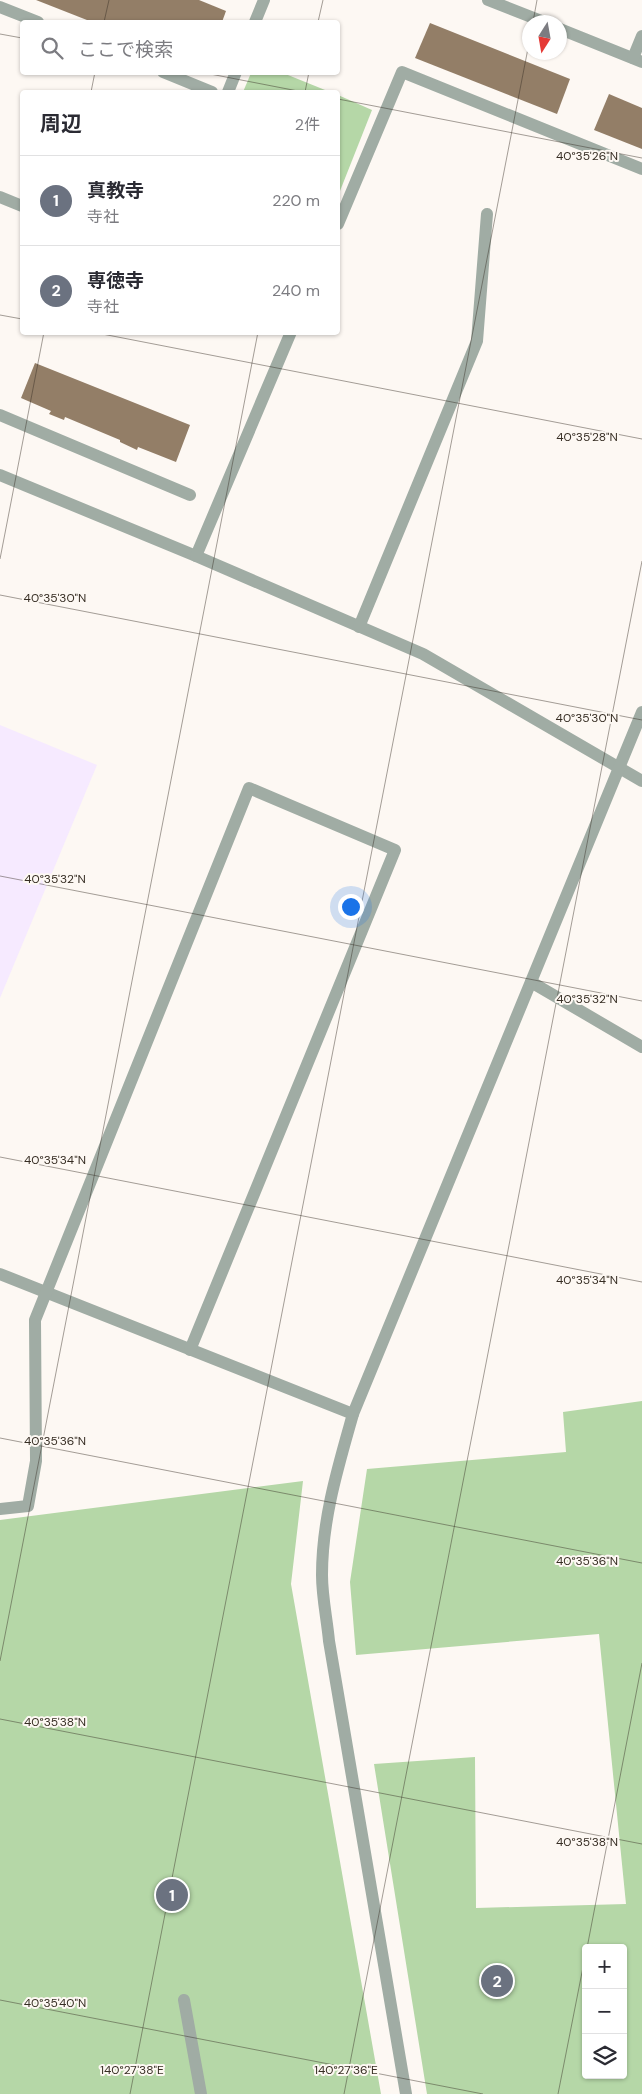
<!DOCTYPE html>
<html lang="ja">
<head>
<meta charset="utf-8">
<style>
  body { margin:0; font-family:"DM Sans","Noto Sans JP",sans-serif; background:#f7f7f7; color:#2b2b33 }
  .controls { position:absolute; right:15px; bottom:15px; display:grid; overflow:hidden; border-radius:5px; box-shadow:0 1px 4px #0004 }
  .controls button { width:45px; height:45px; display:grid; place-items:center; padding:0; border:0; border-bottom:1px solid #e1e1e2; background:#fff; color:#2b2b33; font:25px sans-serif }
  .compass { position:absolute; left:522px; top:15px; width:45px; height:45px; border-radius:50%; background:#fff; box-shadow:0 1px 4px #0004; rotate:191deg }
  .you { position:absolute; left:350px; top:906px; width:18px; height:18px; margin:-12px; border:4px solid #fff; border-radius:50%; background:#1a73e8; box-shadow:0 0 0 8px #1a73e833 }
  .badge { display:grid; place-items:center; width:32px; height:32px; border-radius:50%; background:#1a73e8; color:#fff; font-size:16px; font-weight:700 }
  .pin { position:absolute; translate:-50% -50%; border:2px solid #fff; box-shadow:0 1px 5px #0006 }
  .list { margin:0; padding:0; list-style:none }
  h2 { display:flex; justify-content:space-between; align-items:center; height:65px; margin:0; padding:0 20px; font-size:21px }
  h2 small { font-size:16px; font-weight:400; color:#7c7c81 }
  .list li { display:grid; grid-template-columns:32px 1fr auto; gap:15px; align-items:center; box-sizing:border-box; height:90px; padding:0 20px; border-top:1px solid #e1e1e2 }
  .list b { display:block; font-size:19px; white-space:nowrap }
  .list p { margin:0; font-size:16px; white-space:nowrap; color:#7c7c81 }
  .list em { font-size:16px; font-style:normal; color:#7c7c81 }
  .icon { flex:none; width:28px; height:28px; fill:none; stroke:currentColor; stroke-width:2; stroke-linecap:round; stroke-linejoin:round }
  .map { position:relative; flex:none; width:642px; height:2094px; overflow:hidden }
  .search { position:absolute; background:#fff; box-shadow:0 1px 4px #0004; left:20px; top:20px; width:320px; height:55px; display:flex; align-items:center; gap:12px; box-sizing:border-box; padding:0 18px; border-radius:5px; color:#7c7c81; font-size:19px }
  .panel { position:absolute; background:#fff; box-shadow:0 1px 4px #0004; left:20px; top:90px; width:320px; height:245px; border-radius:5px }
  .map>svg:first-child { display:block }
  .education { fill:#f6eaff }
  .green { fill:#b5d7a7; fill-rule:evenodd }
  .building { fill:#937e67 }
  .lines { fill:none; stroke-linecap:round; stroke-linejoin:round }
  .minor { stroke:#a0aca4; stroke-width:12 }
  .ticks { fill:none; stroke:#362d23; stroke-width:1; stroke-opacity:0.45 }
  .ticks-label { font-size:12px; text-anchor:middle; fill:#362d23; stroke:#fdf8f3; stroke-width:4; stroke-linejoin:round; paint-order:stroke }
</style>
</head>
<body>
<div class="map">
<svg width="642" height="2094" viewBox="0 0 642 2094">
  <rect width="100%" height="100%" fill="#fdf8f3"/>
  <polygon class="education" points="0,725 97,765 0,998"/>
  <g class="green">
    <polygon points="251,73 283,73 330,92 243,92"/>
    <polygon points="338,95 372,110 338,196"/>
    <path d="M 642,1401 L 642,2094 L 427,2094 L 374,1764 L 475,1757 L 476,1908 L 626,1904 L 599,1634 L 356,1655 L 350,1582 L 367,1469 L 566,1452 L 563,1412 ZM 586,1948 L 623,1948 L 623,2075 L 586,2075 Z"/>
    <polygon points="303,1481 291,1584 381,2094 0,2094 0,1520"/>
  </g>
  <g class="building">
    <polygon points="36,0 199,0 226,11 222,22 92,22"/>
    <polygon points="430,23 570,79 557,114 415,58"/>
    <polygon points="609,94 642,108 642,149 594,130"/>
    <polygon points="35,363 190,425 176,462 138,447 137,450 120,442 120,440 65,417 64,420 49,414 51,411 21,398"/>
  </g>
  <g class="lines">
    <g class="minor">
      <polyline points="488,0 544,22"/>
      <polyline points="0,7 38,22"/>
      <polyline points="255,22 264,0"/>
      <polyline points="560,29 642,62"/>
      <polyline points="633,58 642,36"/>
      <polyline points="163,72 212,92"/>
      <polyline points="228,92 236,72"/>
      <polyline points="0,197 22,206"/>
      <polyline points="338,224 402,72 642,169"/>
      <polyline points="0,415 190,495"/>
      <polyline points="0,475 196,556 423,654 642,781"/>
      <polyline points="196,556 291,332"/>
      <polyline points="359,627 477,341 487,214"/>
      <polyline points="531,982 642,1047"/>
      <polyline points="0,1274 353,1414"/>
      <polyline points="0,1509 28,1506 36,1461 35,1320 249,788 395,850 190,1350"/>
      <polyline points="184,2000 201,2094"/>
      <path d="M 406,2094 L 329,1641 C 327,1619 322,1597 322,1575 C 322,1519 338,1467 353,1414 L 642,712"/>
    </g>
  </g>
  <path class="ticks" d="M 104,22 L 109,0M 318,22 L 323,0M 533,22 L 537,0M 0,34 L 22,38M 200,72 L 303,92M 91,92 L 95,72M 305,92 L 309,72M 338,99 L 642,158M 0,315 L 22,319M 92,332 L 642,439M 0,559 L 44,332M 0,595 L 642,720M 0,876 L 642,1001M 0,1157 L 642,1282M 0,1438 L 642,1563M 0,1661 L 258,332M 0,1719 L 642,1844M 587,1948 L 642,1663M 0,2000 L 483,2094M 130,2094 L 530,38M 344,2094 L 642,561M 558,2094 L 586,1952"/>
  <g class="ticks-label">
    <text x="587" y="160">40°35'26"N</text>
    <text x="587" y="441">40°35'28"N</text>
    <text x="55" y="602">40°35'30"N</text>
    <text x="587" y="722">40°35'30"N</text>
    <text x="55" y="883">40°35'32"N</text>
    <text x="587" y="1003">40°35'32"N</text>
    <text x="55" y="1164">40°35'34"N</text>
    <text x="587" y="1284">40°35'34"N</text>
    <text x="55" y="1445">40°35'36"N</text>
    <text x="587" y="1565">40°35'36"N</text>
    <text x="55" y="1726">40°35'38"N</text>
    <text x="587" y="1846">40°35'38"N</text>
    <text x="55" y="2007">40°35'40"N</text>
    <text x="132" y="2074">140°27'38"E</text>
    <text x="346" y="2074">140°27'36"E</text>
  </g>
</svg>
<div class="controls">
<button>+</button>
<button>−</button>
<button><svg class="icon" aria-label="layers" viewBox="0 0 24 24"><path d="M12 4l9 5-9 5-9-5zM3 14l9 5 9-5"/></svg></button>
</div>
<svg class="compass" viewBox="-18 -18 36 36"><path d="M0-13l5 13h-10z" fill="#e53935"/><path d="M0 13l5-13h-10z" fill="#7c7c81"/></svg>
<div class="you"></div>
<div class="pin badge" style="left:172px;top:1895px;background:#6b7280">1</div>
<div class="pin badge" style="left:497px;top:1981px;background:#6b7280">2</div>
<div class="search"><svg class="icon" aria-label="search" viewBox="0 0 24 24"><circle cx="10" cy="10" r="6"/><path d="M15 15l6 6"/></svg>ここで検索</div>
<section class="panel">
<h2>周辺<small>2件</small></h2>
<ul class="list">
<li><span class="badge" style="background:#6b7280">1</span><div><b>真教寺</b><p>寺社</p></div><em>220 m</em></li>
<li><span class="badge" style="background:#6b7280">2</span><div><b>専徳寺</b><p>寺社</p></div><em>240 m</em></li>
</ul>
</section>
</div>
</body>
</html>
